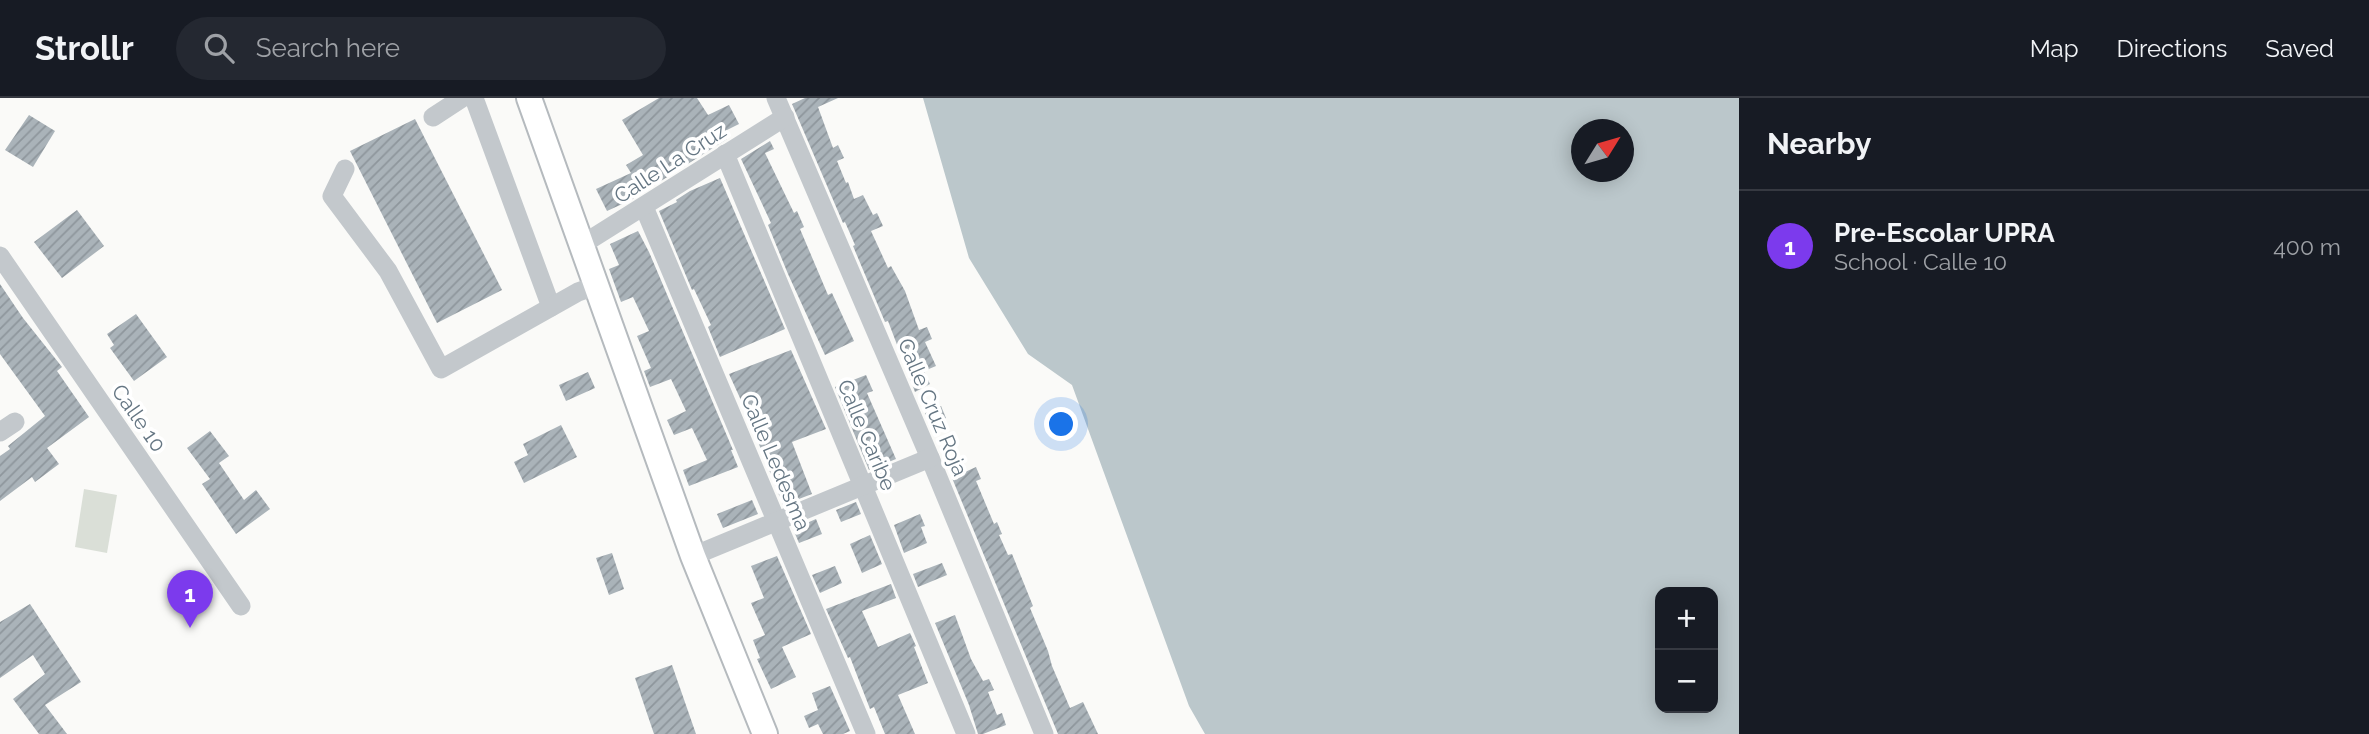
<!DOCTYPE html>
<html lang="en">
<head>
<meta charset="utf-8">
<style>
  body { margin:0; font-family:Raleway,sans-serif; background:#242831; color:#f1f3f6 }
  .controls { position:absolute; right:21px; bottom:21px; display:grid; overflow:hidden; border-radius:14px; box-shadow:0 4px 18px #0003 }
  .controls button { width:63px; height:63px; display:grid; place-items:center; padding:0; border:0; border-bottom:2px solid #363941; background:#171b24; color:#f1f3f6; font:35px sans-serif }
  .compass { position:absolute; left:1571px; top:21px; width:63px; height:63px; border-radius:50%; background:#171b24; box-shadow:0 4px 18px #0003; rotate:53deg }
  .you { position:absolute; left:1062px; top:327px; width:24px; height:24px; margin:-18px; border:5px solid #fff; border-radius:50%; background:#1a73e8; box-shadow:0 0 0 10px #1a73e833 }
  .badge { display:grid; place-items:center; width:46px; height:46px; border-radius:50%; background:#7c3aed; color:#fff; font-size:23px; font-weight:700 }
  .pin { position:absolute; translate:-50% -58px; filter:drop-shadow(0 2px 4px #0008) }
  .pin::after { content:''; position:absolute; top:37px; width:24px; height:21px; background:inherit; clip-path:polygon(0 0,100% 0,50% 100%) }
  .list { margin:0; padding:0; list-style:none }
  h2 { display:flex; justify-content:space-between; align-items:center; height:91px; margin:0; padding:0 28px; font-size:30px }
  h2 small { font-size:23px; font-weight:400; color:#9ea1a6 }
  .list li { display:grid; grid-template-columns:46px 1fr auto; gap:21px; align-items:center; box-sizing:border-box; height:112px; padding:0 28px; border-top:2px solid #363941 }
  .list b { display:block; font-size:26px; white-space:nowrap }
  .list p { margin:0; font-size:23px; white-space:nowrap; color:#9ea1a6 }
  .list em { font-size:23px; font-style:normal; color:#9ea1a6 }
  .icon { flex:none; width:38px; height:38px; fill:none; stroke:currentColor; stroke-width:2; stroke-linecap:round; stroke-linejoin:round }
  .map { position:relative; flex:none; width:1739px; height:636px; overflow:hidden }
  header { display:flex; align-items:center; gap:42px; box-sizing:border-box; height:98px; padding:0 35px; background:#171b24; border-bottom:2px solid #363941 }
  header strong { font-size:33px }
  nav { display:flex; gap:38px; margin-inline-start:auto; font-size:24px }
  .search { width:490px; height:63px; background:#242831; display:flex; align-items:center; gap:18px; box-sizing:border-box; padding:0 24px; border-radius:38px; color:#9ea1a6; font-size:26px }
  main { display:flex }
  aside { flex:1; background:#171b24 }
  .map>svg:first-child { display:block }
  .garden { fill:#dadfd7 }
  .water { fill:#bbc7cb; fill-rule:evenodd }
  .building { fill:url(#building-hatch) }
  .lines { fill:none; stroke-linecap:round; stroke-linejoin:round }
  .major-casing { stroke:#b5babe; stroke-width:28 }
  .minor { stroke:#c3c8cc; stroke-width:19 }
  .major { stroke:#fff; stroke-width:24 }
  .labels { text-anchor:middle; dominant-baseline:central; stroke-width:7; stroke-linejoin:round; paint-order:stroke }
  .street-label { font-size:21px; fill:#657683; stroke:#fff }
</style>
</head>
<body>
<header>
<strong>Strollr</strong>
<div class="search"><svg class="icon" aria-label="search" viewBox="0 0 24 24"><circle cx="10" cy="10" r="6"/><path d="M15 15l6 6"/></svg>Search here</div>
<nav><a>Map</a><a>Directions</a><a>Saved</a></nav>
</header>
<main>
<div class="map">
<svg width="1739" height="636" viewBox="0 0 1739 636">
  <defs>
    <pattern id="building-hatch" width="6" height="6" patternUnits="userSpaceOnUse" patternTransform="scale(1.75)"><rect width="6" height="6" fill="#aab3b9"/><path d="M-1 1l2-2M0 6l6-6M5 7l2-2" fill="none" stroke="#8e969c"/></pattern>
  </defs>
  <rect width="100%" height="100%" fill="#fafaf8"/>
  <polygon class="garden" points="84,391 117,397 107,455 75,449"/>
  <path class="water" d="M 923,0 L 1739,0 L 1739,636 L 1205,636 L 1189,608 L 1072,287 L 1028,256 L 969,160 ZM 1582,32 L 1624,32 L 1624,74 L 1582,74 ZM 1660,494 L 1713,494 L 1713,610 L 1660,610 Z"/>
  <g class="building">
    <polygon points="659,0 697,0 708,17 729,7 739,26 723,34 727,41 631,102 607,113 596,91 631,75 626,67 643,57 622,22"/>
    <polygon points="805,0 838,0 818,9 833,50 838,47 844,60 837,63 846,85 848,84 854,101 863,97 873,117 877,115 883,128 871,133 888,170 891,168 905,193 919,232 927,229 932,241 925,244 936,268 924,273 930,286 915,294 888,223 885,224 853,148 855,147 845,124 843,125 792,6"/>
    <polygon points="29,17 55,33 33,69 5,52"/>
    <polygon points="415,21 502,192 437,225 350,53"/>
    <polygon points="770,43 774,51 765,55 794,115 797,113 804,129 800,131 828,197 832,195 854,243 825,257 788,176 768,127 771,125 741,61"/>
    <polygon points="720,80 785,231 720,259 708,229 711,227 694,191 692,192 659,113 677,104 676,102 690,93"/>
    <polygon points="77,112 104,148 62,180 34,144"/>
    <polygon points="638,133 649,154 733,352 731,352 738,369 689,388 683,372 707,362 692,330 674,337 667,322 686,313 671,281 650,289 644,273 651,270 637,238 649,233 633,199 621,204 609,171 619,167 610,146"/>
    <polygon points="0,186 23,220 62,269 57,273 89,319 47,350 59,366 35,384 32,379 0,403 0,358 10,351 8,348 45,318 0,256"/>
    <polygon points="136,216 167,259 134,283 110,250 114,247 107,236"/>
    <polygon points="791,252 826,331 792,344 812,396 783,407 745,311 729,276"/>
    <polygon points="588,274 595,290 566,303 559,287"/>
    <polygon points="866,277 873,293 867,295 896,361 869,372 835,289"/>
    <polygon points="941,308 946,320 930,327 925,315"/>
    <polygon points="561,327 577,359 524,385 514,364 528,357 523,346"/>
    <polygon points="210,333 229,358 219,365 244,402 256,392 270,411 236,436 202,386 210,381 187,350"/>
    <polygon points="976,369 981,381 976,383 994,426 997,424 1002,436 999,437 1008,457 1012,456 1033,508 1030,510 1048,553 1052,568 1070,610 1083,604 1098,636 1058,636 952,380"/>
    <polygon points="752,402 758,416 723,430 717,416"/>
    <polygon points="856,404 861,416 841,424 836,412"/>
    <polygon points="920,416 925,428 921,429 927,445 904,455 894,427"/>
    <polygon points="816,421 822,436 799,445 793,431"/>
    <polygon points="870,437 882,466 862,475 850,446"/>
    <polygon points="612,455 624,491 609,497 596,460"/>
    <polygon points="777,458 811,536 782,549 796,579 771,591 757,561 760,560 753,542 765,537 751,505 764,500 751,468"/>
    <polygon points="942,465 947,477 918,489 913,476"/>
    <polygon points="835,468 842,485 820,495 812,477"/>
    <polygon points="891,486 896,500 862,513 878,549 910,535 916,548 914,549 928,585 898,597 915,636 885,636 874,609 870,611 850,559 848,560 826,511"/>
    <polygon points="30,506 81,584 45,607 67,636 39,636 13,601 45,576 33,557 0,580 0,524"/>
    <polygon points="955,517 971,561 983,583 989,581 994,592 988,594 997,617 1002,615 1006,627 983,636 978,636 969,607 935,525"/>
    <polygon points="672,567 696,636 654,636 635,580"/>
    <polygon points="830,588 850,633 843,636 823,636 818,626 809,630 804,618 818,612 812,595"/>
  </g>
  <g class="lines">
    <g class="major-casing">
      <polyline id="major" points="529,0 693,458 765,636"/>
    </g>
    <g class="minor">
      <polyline points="474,0 551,209"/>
      <polyline points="776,0 930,360 1044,636"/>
      <polyline points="433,19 462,0"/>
      <polyline points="725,56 966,636"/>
      <polyline points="345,71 332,98 388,173 441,271 578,194 595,188"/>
      <polyline points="644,109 866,636"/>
      <polyline points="580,148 785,19"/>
      <polyline points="0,158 241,508"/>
      <polyline points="0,334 15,324"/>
      <polyline points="693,458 930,360"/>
    </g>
    <use href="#major" class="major"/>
  </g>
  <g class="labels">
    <g class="street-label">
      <text transform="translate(670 65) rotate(-33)">Calle La Cruz</text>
      <text transform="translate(933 309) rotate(67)">Calle Cruz Roja</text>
      <text transform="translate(139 320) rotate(55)">Calle 10</text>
      <text transform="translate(867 337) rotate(67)">Calle Caribe</text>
      <text transform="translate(776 364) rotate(67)">Calle Ledesma</text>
    </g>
  </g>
</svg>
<div class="controls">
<button>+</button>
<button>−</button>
</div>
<svg class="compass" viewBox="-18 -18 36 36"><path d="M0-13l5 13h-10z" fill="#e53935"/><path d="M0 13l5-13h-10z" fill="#9ea1a6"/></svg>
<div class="you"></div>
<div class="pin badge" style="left:190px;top:530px">1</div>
</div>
<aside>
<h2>Nearby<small></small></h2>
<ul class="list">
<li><span class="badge">1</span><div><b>Pre-Escolar UPRA</b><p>School · Calle 10</p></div><em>400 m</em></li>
</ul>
</aside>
</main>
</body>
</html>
